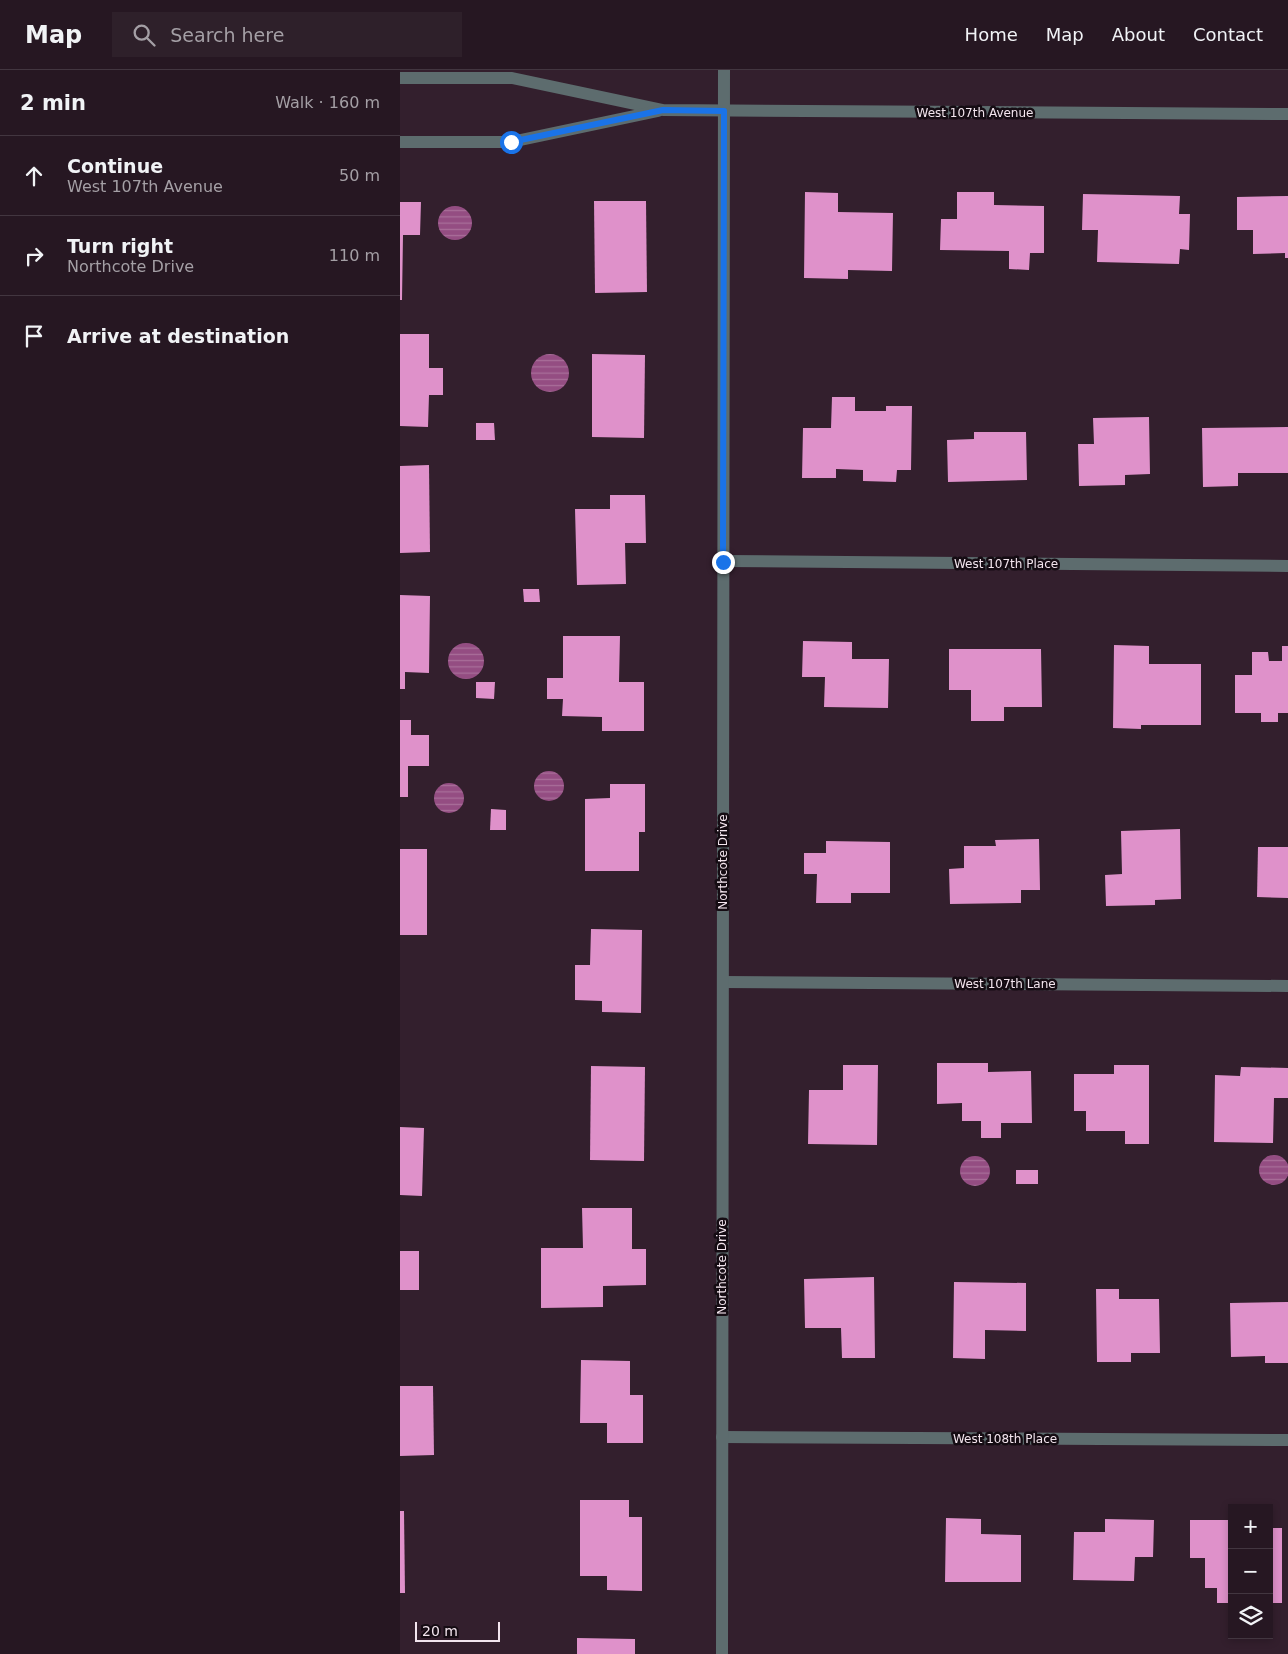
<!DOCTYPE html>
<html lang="en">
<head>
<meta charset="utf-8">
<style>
  body { margin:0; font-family:"DejaVu Sans",sans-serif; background:#2e202a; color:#f1f3f6 }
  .controls { position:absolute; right:15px; bottom:15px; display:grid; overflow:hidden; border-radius:0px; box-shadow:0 2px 8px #0003 }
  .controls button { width:45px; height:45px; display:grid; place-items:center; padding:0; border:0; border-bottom:1px solid #423640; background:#261722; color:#f1f3f6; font:25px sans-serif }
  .scale { position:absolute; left:15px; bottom:12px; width:85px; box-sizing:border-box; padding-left:5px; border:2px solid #f3e5ee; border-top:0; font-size:14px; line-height:18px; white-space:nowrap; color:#f3e5ee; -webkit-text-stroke:4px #150c13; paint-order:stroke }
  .stop { position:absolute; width:15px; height:15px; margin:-11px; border:4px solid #1a73e8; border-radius:50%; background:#fff }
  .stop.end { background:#1a73e8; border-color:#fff; box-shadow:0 1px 5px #0008 }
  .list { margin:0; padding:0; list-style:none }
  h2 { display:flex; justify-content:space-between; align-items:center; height:65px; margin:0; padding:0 20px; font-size:21px }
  h2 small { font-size:16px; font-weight:400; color:#a49fa5 }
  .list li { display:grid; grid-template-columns:32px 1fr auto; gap:15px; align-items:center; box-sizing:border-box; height:80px; padding:0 20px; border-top:1px solid #423640 }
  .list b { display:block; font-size:19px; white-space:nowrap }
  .list p { margin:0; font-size:16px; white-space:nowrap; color:#a49fa5 }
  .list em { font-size:16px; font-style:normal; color:#a49fa5 }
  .icon { flex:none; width:28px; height:28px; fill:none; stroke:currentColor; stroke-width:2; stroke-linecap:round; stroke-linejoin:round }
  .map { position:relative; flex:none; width:888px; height:1584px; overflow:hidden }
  header { display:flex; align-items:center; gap:30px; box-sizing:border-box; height:70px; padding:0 25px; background:#261722; border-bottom:1px solid #423640 }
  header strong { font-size:24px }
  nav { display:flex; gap:28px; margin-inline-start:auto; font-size:18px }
  .search { width:350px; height:45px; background:#2e202a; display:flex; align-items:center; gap:12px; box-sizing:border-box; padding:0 18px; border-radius:0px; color:#a49fa5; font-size:19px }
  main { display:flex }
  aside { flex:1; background:#261722 }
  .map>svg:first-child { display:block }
  .water { fill:url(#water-rules) }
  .building { fill:#df91ca }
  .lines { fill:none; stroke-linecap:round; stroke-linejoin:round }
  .minor { stroke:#5d6c6e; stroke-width:12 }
  .route { stroke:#1a73e8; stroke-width:6 }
  .labels { text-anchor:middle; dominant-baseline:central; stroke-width:5; stroke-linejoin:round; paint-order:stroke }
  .street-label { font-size:12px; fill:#f3e5ee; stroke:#150c13 }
</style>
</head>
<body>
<header>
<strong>Map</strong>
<div class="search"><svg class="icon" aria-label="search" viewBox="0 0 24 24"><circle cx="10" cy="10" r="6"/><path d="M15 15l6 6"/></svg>Search here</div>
<nav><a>Home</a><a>Map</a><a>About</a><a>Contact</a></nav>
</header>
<main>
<aside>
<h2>2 min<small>Walk · 160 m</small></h2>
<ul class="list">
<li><svg class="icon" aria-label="ahead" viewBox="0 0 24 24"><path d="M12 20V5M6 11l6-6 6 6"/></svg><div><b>Continue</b><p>West 107th Avenue</p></div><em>50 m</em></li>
<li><svg class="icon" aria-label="right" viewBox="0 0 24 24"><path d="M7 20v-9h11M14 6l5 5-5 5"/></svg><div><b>Turn right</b><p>Northcote Drive</p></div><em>110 m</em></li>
<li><svg class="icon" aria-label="arrive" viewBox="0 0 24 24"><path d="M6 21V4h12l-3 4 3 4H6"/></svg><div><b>Arrive at destination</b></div></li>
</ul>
</aside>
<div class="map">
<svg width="888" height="1584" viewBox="0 0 888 1584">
  <defs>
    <pattern id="water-rules" width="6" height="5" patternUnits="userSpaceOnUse" patternTransform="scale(1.25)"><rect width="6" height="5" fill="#944d82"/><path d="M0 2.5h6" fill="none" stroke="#a96f9a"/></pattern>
  </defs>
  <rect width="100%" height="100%" fill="#331f2d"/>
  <g class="water">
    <circle cx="55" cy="153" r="17"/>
    <circle cx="150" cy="303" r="19"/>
    <circle cx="66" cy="591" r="18"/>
    <circle cx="149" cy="716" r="15"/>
    <circle cx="49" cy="728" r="15"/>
    <circle cx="874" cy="1100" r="15"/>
    <circle cx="575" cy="1101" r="15"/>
  </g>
  <g class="building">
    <polygon points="405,122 438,123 438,142 493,143 492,201 448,200 448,209 404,208"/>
    <polygon points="557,122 594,122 594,135 644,136 644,183 630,183 629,200 609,199 609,181 540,180 541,149 557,149"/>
    <polygon points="683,124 780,126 779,144 790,144 789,180 780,179 779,194 697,192 698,160 682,160"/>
    <polygon points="888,126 888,188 885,188 885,183 853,184 853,160 837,160 837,127"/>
    <polygon points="194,131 246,131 247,222 195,223"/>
    <polygon points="0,132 21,132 20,165 3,165 2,230 0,230"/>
    <polygon points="0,264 29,264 29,298 43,298 43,325 29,325 28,357 0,356"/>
    <polygon points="192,284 245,285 244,368 192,367"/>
    <polygon points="432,327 455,327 455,341 486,341 486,336 512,336 511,400 497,400 496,412 463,411 463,400 436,399 436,408 402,408 403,358 431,358"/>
    <polygon points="749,347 750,404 725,405 725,415 679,416 678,374 694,374 693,348"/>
    <polygon points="76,353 94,353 95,370 76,370"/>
    <polygon points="888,357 888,403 838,403 838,416 803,417 802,358"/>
    <polygon points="574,362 626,362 627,410 548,412 547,370 574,369"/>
    <polygon points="29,395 30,482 0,483 0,396"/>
    <polygon points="210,425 245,425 246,473 225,473 226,514 177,515 175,439 210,439"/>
    <polygon points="123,519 139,519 140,532 124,532"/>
    <polygon points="0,525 30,526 29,603 5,602 5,619 0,619"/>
    <polygon points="163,566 220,566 219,612 244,612 244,661 202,661 202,647 162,646 163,629 147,629 147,608 163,608"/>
    <polygon points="403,571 452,572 452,589 489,589 488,638 424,637 425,607 402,607"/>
    <polygon points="714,575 749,576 749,594 801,594 801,655 741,655 741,659 713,658"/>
    <polygon points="882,576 888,576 888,643 878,643 878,652 861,652 861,643 835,643 835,605 852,605 852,582 868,582 869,591 882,591"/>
    <polygon points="549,579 641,579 642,637 604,637 604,651 571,651 571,620 549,620"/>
    <polygon points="76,612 95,612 94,629 76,628"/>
    <polygon points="0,650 11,650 11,665 29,665 29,696 8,696 8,727 0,727"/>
    <polygon points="210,714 245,714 245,762 239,762 239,801 185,801 185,729 210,728"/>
    <polygon points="91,739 106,740 106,760 90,760"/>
    <polygon points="780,759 781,829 755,830 755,835 706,836 705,805 722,804 721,761"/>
    <polygon points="639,769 640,820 621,820 621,833 550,834 549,799 564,798 564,776 596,776 595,770"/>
    <polygon points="426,771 490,772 490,823 451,823 451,833 416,833 417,804 404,804 404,783 426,783"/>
    <polygon points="858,777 888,777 888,828 857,827"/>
    <rect x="0" y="779" width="27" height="86"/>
    <polygon points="191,859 242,860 241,943 202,942 202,931 175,930 175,895 190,895"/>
    <polygon points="537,993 588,993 588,1002 631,1001 632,1053 601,1053 601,1068 581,1068 581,1051 562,1051 562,1033 537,1034"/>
    <polygon points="443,995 478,995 477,1075 408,1074 409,1020 443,1020"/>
    <polygon points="714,995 749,995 749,1074 725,1074 725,1061 686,1061 686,1041 674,1041 674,1004 714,1004"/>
    <polygon points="191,996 245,997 244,1091 190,1090"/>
    <polygon points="841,997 888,998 888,1028 874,1028 873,1073 814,1072 815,1005 840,1006"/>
    <polygon points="0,1057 24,1058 22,1126 0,1125"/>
    <rect x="616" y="1100" width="22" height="14"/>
    <polygon points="182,1138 232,1138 232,1179 246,1179 246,1215 203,1216 203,1237 141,1238 141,1178 183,1178"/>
    <rect x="0" y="1181" width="19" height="39"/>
    <polygon points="474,1207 475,1288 442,1288 441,1258 405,1258 404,1209"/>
    <polygon points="554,1212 626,1213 626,1261 585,1260 585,1289 553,1288"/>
    <polygon points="696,1219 719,1219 719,1229 759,1229 760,1283 731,1283 731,1292 697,1292"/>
    <polygon points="888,1232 888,1293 865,1293 865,1286 831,1287 830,1233"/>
    <polygon points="181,1290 230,1291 230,1325 243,1325 243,1373 207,1373 207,1353 180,1353"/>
    <polygon points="0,1316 33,1316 34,1385 0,1386"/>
    <polygon points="180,1430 229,1430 229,1447 242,1447 242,1521 207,1520 207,1506 180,1506"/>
    <polygon points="0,1441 4,1441 5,1523 0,1523"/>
    <polygon points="546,1448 581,1449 581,1464 621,1465 621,1512 545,1512"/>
    <polygon points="705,1449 754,1450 753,1487 735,1487 734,1511 673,1510 674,1462 705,1462"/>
    <polygon points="790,1450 832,1450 832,1533 817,1533 817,1518 805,1518 805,1488 790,1488"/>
    <rect x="869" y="1458" width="13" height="75"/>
    <polygon points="177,1568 235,1569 235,1584 177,1584"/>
  </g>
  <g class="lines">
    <g class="minor">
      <polyline points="0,8 112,8 263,40 888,44"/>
      <polyline points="0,72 111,72 258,41"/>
      <polyline points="323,491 888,496"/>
      <polyline points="323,912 888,916"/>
      <polyline points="322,1367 888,1370"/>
      <polyline points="322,1584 324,0"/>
    </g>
  </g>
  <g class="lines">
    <polyline class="route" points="111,72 263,40 324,41 323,492"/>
  </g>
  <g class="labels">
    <g class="street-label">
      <text x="575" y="43">West 107th Avenue</text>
      <text x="606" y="494">West 107th Place</text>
      <text transform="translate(323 792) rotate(-90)">Northcote Drive</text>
      <text x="605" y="914">West 107th Lane</text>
      <text transform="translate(322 1197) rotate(-90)">Northcote Drive</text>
      <text x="605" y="1369">West 108th Place</text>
    </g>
  </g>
</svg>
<div class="controls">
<button>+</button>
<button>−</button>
<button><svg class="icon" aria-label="layers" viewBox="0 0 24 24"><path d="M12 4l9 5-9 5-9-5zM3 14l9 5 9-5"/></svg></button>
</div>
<div class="scale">20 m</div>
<div class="stop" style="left:111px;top:72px"></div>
<div class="stop end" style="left:323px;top:492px"></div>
</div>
</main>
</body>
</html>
